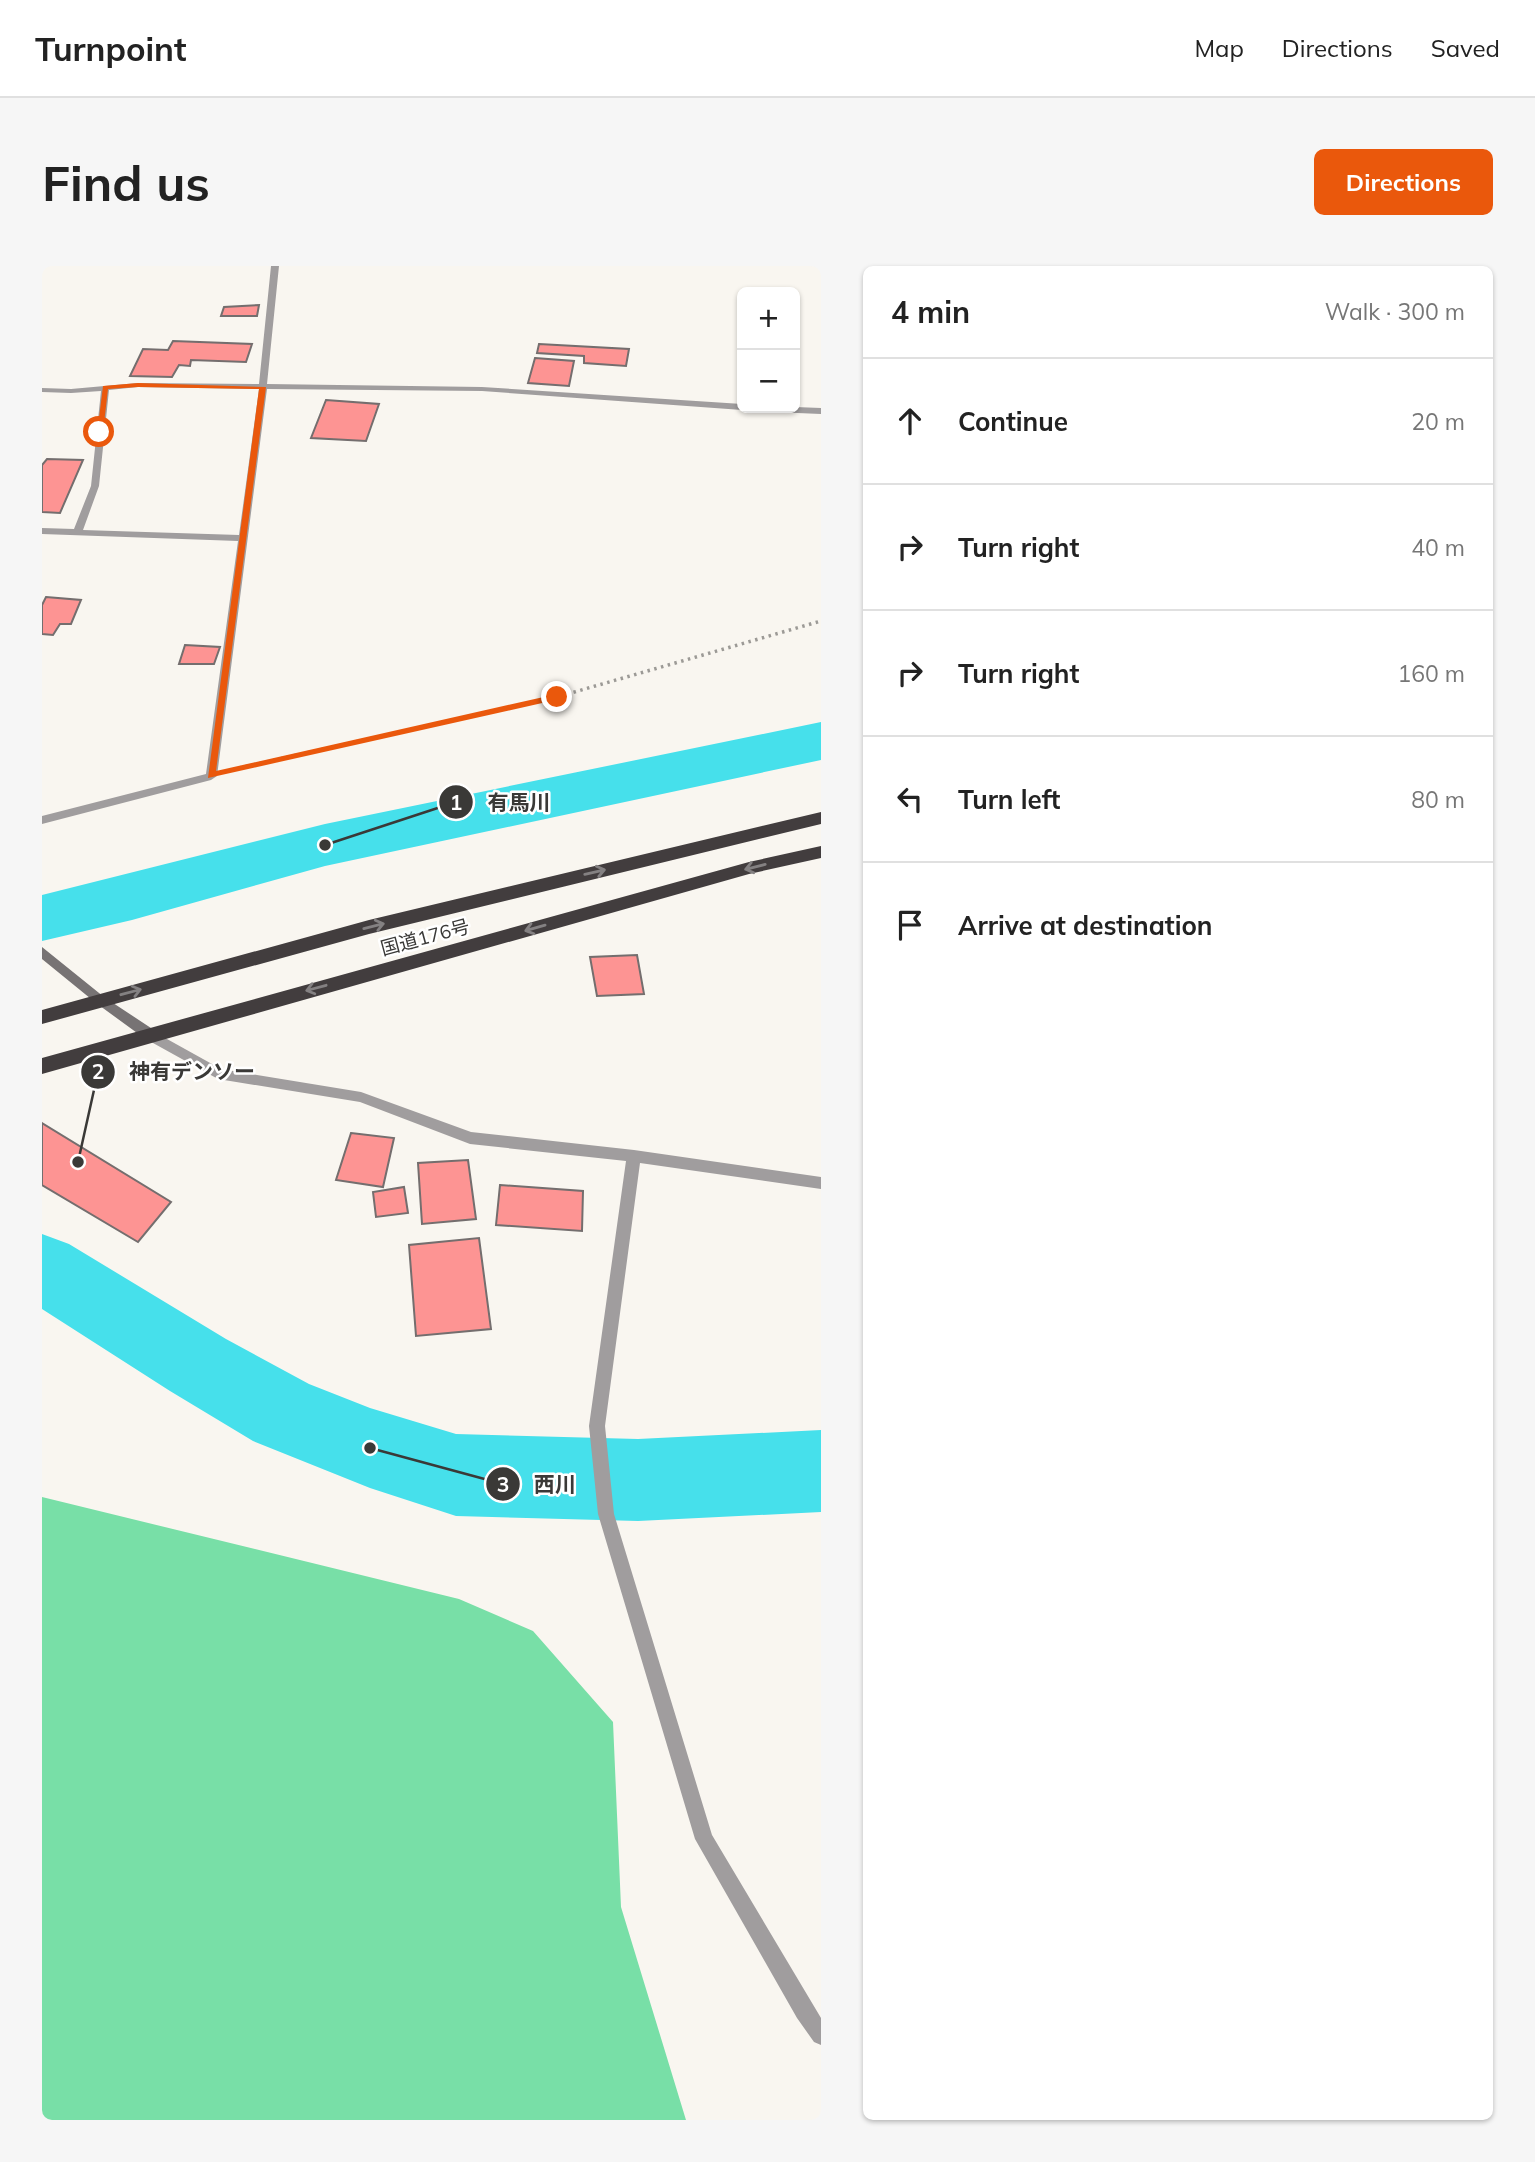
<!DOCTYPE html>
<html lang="en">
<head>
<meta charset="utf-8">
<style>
  body { margin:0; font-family:Mulish,"Noto Sans JP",sans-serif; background:#f6f6f6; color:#222 }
  .controls { position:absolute; right:21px; top:21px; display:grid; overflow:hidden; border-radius:10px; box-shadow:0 2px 5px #0004 }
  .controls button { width:63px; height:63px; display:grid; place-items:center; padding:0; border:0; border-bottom:2px solid #e0e0e0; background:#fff; color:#222; font:35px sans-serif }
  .stop { position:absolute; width:21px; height:21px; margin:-16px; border:5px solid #ea580c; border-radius:50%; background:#fff }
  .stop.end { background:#ea580c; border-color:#fff; box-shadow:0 2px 7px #0008 }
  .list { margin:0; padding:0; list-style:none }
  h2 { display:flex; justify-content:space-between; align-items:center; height:91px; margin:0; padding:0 28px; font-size:30px }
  h2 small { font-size:23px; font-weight:400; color:#767676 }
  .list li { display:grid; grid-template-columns:46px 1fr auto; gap:21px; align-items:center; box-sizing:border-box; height:126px; padding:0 28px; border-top:2px solid #e0e0e0 }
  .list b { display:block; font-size:26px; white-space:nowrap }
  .list em { font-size:23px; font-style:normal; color:#767676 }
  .icon { flex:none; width:38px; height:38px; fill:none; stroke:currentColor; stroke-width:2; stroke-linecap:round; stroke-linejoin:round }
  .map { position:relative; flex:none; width:779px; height:1854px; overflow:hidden; border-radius:10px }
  header { display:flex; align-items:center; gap:42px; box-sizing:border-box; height:98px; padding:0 35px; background:#fff; border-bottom:2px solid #e0e0e0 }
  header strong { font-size:33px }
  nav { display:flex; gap:38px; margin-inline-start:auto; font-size:24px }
  .intro { display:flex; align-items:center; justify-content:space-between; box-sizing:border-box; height:168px; padding:0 42px }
  h1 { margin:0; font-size:49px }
  .button { padding:18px 32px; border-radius:10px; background:#ea580c; color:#fff; font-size:24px; font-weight:700 }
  main { display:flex; gap:42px; padding:0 42px }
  aside { flex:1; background:#fff; border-radius:10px; box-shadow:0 2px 5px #0004 }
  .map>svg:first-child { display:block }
  .forest { fill:#78dfa7 }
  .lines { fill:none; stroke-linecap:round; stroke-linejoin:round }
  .river { fill:#46e0eb; fill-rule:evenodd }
  .building { fill:#fd9493; stroke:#746e6e; stroke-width:2 }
  .path { stroke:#9c9a96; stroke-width:3.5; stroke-dasharray:2.5 4.5; stroke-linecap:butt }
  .street { fill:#a09d9e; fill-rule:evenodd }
  .secondary { fill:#777374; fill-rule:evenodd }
  .highway { fill:#423d3e; fill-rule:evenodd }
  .oneway { stroke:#848182 }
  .route { fill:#ea580c }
  .labels { text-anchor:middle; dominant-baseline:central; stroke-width:5; stroke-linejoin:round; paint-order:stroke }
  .street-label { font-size:19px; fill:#3a3937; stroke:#fff }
  .leader { fill:none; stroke:#3a3937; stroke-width:2.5 }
  .callout-dot { fill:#3a3937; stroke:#fff; stroke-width:2.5 }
  .mark-label { font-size:21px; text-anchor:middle; font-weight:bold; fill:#fff }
  .callout-label { font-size:21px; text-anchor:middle; font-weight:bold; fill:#3a3937; stroke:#fff; stroke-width:5; stroke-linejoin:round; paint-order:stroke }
</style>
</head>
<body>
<header>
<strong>Turnpoint</strong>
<nav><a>Map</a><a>Directions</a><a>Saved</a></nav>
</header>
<div class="intro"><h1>Find us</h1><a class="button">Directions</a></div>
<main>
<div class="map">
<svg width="779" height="1854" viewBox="0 0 779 1854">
  <rect width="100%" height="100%" fill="#f9f6f0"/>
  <polygon class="forest" points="0,1231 417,1333 491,1365 571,1456 579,1641 644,1854 0,1854"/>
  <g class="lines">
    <g class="river">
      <polygon points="779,456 779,494 283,600 90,654 0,675 0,629 283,558"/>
      <polygon points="0,968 27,978 184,1073 267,1118 328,1142 414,1168 596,1173 779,1164 779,1246 596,1255 414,1250 328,1222 211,1175 128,1125 0,1043"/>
    </g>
  </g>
  <g class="building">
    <polygon points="217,39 215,50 179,50 182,41"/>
    <polygon points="131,75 210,78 204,96 149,94 148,100 137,99 130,111 88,110 101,83 126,84"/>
    <polygon points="497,78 587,83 584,100 542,97 542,90 495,87"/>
    <polygon points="493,92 532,95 527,120 486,117"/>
    <polygon points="284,134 337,138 324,175 269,172"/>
    <polygon points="5,193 41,194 18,247 0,246 0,199"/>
    <polygon points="4,331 39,334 29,358 18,358 11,369 0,368 0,339"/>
    <polygon points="143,379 178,381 172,398 137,398"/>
    <polygon points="595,689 602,728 555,730 548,691"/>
    <polygon points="0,857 129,936 96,976 0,919"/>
    <polygon points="309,867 352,872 341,921 294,914"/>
    <polygon points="426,894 434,953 380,958 376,897"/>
    <polygon points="458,919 541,925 540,965 454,959"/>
    <polygon points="362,921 366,947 334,951 331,926"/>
    <polygon points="437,972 449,1063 374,1070 367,979"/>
  </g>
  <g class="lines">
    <polyline class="path" points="197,502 515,431 779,355"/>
    <g class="street">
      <path d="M 229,0 L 237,0 L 225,118 L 440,121 L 700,138 L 700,142 L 704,142 L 700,144 L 440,125 L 225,123 L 175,510 L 169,514 L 0,558 L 0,550 L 164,508 L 196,275 L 0,268 L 0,262 L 32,263 L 49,220 L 59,125 L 29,127 L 0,126 L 0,122 L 29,123 L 96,117 L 217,118 ZM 96,121 L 217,123 L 197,269 L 41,264 L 57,220 L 67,124 Z"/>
      <polygon points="753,141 779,142 779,148 711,145 707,142"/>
      <polygon points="107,763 179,803 319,826 429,866 592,884 779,911 779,923 598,897 563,1160 572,1248 670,1569 779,1752 779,1779 772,1776 755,1752 653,1573 556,1248 547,1160 584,895 428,878 318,836 176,813 102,772 101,768 102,764"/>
    </g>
    <polygon class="secondary" points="0,681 62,731 112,764 113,768 112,772 102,772 54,737 0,693"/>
    <g class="highway">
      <polygon points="779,546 779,558 327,668 0,758 0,744 327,654"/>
      <polygon points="779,580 779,592 707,608 0,808 0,792 707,596"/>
    </g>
  </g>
  <defs><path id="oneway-shaft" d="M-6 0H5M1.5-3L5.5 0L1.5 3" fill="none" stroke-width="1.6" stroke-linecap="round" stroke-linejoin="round" transform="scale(1.75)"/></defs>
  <g class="oneway">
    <use href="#oneway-shaft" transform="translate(713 601) rotate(166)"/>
    <use href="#oneway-shaft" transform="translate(553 606) rotate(-13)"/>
    <use href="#oneway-shaft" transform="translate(332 660) rotate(-14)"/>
    <use href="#oneway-shaft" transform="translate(493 662) rotate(164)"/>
    <use href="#oneway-shaft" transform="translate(274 722) rotate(165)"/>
    <use href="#oneway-shaft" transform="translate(89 726) rotate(-15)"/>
  </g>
  <polygon class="route" points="96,117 224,121 174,505 515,428 518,433 166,512 217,123 96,121 66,123 61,166 55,168 61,120"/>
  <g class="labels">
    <g class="street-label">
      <text transform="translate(383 671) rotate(-15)">国道176号</text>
    </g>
  </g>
  <path class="leader" d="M283 579L414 536M36 896L56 806M328 1182L461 1218"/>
  <g class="callout-dot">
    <circle cx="283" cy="579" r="7"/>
    <circle cx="36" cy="896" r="7"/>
    <circle cx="328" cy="1182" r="7"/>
    <circle cx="414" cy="536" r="18"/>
    <circle cx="56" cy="806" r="18"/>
    <circle cx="461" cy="1218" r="18"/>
  </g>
  <g class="mark-label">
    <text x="414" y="544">1</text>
    <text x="56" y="813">2</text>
    <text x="461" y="1226">3</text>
  </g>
  <g class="callout-label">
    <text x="477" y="544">有馬川</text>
    <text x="150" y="813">神有デンソー</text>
    <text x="513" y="1226">西川</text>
  </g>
</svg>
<div class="controls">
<button>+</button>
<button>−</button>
</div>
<div class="stop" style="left:57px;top:166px"></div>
<div class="stop end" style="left:515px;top:431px"></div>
</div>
<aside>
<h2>4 min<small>Walk · 300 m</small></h2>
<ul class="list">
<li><svg class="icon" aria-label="ahead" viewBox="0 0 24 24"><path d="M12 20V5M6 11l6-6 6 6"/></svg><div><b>Continue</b></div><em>20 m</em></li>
<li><svg class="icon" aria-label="right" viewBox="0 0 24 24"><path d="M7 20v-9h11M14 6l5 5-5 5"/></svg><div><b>Turn right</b></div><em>40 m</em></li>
<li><svg class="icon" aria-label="right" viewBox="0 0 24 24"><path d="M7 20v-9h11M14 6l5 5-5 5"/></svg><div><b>Turn right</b></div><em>160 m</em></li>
<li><svg class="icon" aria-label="left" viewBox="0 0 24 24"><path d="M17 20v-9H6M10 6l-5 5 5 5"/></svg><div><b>Turn left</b></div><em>80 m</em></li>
<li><svg class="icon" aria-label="arrive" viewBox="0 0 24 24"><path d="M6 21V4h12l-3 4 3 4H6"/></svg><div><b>Arrive at destination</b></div></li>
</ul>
</aside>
</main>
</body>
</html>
